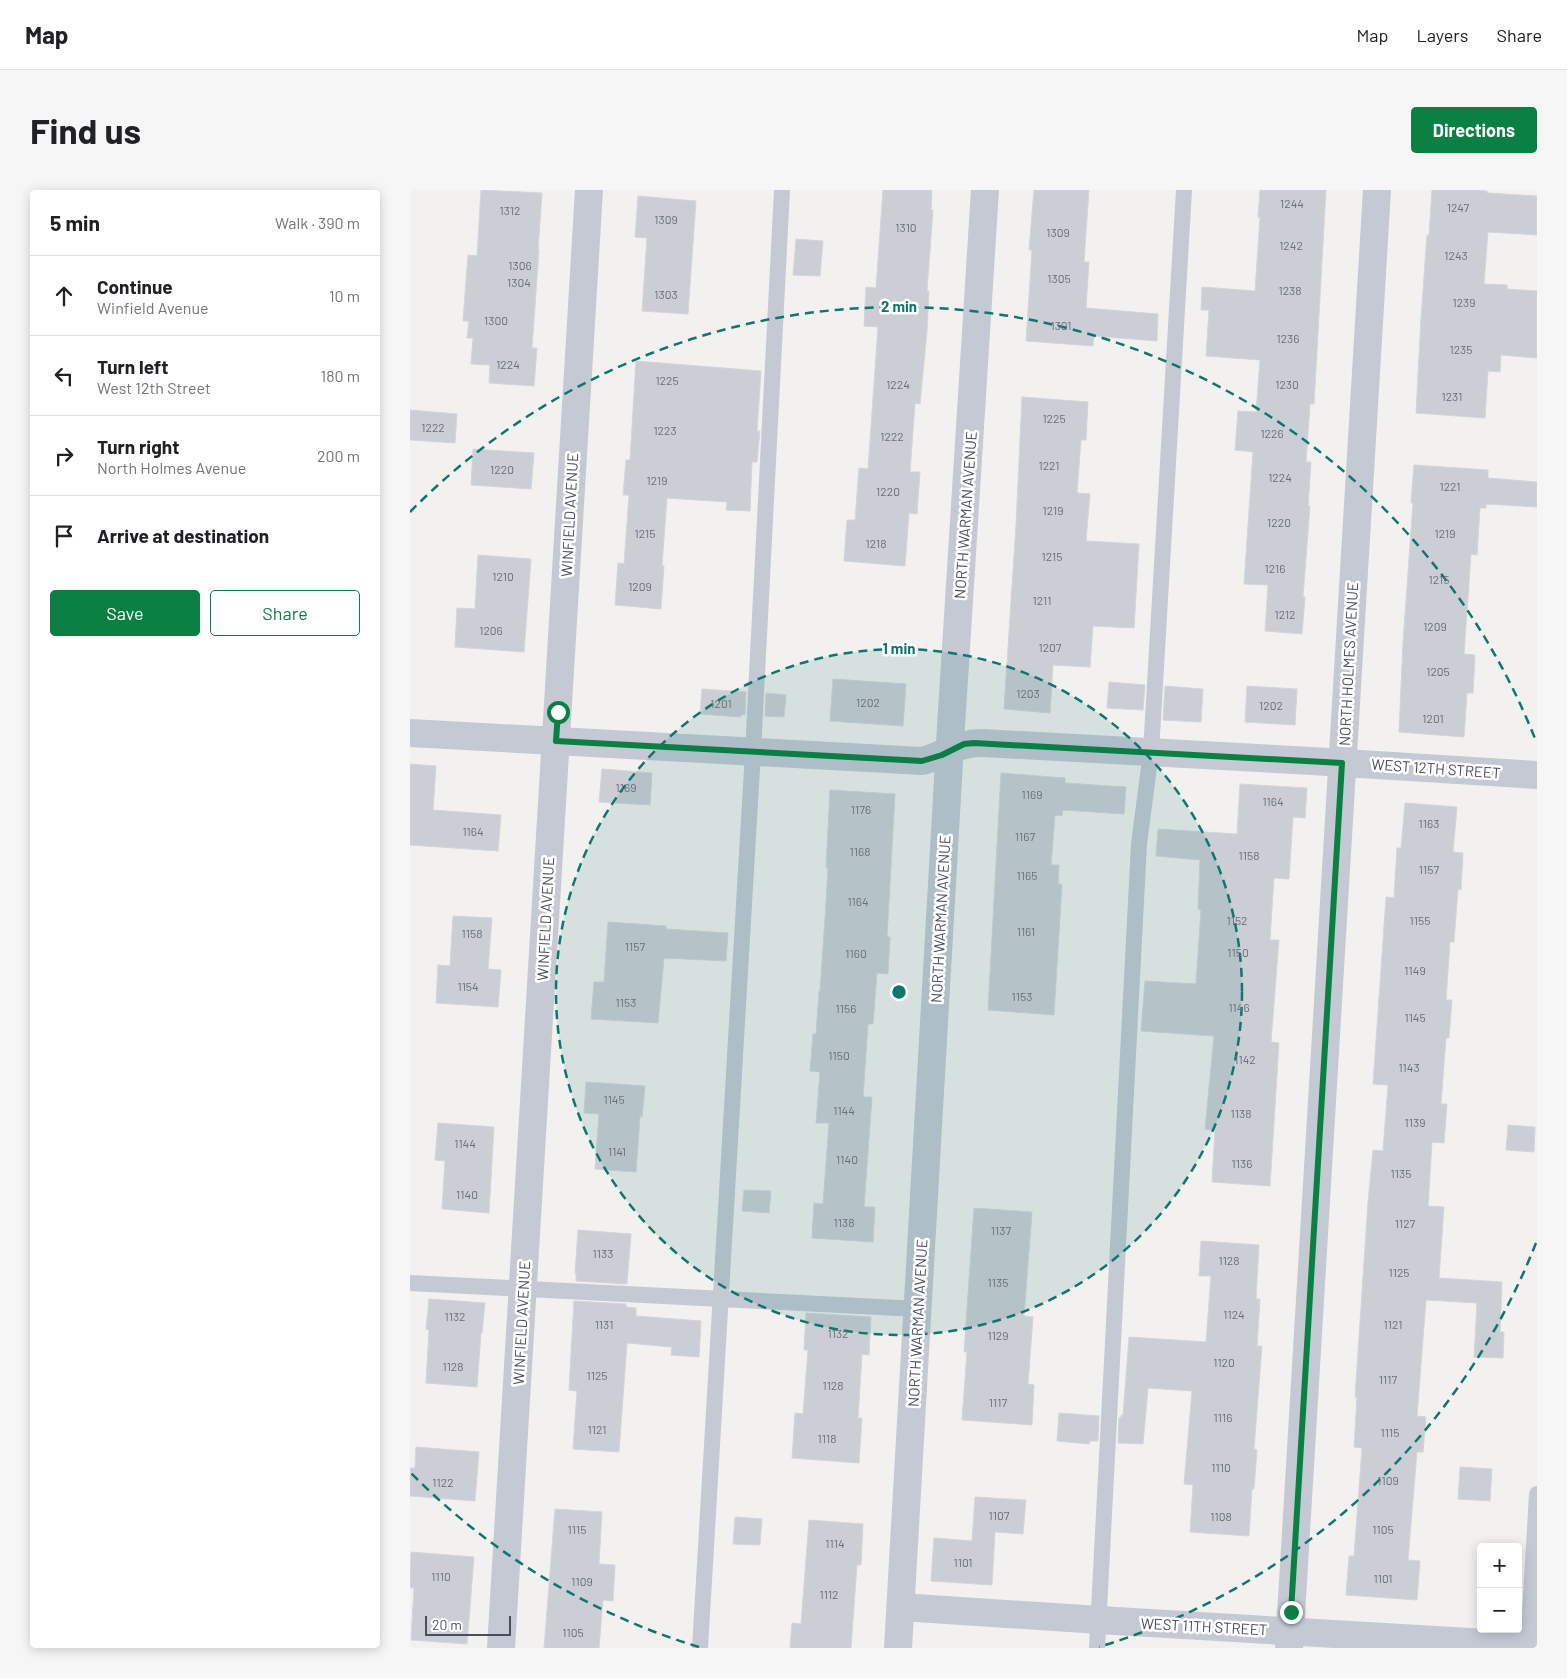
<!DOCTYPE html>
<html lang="en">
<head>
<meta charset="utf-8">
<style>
  body { margin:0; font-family:Barlow,sans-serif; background:#f6f6f6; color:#202124 }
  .controls { position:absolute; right:15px; bottom:15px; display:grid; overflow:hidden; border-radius:5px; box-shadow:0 2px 12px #0003 }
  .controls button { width:45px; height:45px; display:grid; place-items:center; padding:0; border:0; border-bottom:1px solid #e0e0e0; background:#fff; color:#202124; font:25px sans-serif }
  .scale { position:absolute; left:15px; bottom:12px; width:86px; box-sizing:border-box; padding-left:5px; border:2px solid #484e5d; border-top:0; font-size:14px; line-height:18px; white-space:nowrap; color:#484e5d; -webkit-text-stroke:4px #fff; paint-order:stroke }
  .stop { position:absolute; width:15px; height:15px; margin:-11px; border:4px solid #0b8043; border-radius:50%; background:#fff }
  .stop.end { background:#0b8043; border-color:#fff; box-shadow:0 1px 5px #0008 }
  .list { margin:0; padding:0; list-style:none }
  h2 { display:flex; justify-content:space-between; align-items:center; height:65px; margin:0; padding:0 20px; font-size:21px }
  h2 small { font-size:16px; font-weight:400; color:#757577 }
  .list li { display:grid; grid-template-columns:32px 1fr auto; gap:15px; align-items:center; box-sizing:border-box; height:80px; padding:0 20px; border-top:1px solid #e0e0e0 }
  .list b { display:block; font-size:19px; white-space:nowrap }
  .list p { margin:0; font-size:16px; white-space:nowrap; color:#757577 }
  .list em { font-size:16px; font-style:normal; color:#757577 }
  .actions { display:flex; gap:10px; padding:15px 20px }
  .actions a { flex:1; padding:11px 0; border:1px solid #0b8043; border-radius:5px; text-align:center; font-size:18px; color:#0b8043 }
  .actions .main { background:#0b8043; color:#fff }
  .icon { flex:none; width:28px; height:28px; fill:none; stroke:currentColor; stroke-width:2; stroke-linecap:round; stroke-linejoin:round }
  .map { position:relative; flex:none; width:1127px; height:1458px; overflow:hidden; border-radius:5px }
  header { display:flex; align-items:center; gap:30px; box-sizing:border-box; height:70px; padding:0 25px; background:#fff; border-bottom:1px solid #e0e0e0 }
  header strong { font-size:24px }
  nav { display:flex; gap:28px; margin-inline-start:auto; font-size:18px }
  .intro { display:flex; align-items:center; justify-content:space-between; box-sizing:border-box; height:120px; padding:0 30px }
  h1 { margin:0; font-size:35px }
  .button { padding:12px 22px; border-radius:5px; background:#0b8043; color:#fff; font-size:18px; font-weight:700 }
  main { display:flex; gap:30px; padding:0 30px }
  aside { flex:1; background:#fff; border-radius:5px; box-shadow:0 2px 12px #0003 }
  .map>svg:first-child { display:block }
  .building { fill:#ccced5; stroke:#d4d5db }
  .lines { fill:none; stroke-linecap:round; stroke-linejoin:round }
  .service { stroke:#c4c9d4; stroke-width:16 }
  .minor { stroke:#c4c9d4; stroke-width:28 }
  .route { stroke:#0b8043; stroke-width:6 }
  .ring { fill:none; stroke:#0f766e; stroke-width:2.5; stroke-dasharray:9 6 }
  .labels { text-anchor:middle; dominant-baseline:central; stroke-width:5; stroke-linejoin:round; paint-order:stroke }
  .number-label { font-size:12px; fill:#696e7b }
  .street-label { font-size:15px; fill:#484e5d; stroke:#fff }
  .centre { fill:#0f766e; stroke:#fff; stroke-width:2.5 }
  .ring-label { font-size:15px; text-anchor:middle; font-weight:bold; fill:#0f766e; stroke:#fff; stroke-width:5; stroke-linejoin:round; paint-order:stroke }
</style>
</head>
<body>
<header>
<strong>Map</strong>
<nav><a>Map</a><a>Layers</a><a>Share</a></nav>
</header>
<div class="intro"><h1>Find us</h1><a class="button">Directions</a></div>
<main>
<aside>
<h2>5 min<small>Walk · 390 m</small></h2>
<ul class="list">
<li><svg class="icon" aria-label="ahead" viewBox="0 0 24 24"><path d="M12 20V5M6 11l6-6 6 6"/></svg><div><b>Continue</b><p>Winfield Avenue</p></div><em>10 m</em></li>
<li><svg class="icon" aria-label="left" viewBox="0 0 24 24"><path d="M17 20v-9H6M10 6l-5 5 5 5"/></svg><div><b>Turn left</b><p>West 12th Street</p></div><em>180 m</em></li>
<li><svg class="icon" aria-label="right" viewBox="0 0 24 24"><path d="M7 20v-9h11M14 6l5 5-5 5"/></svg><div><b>Turn right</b><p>North Holmes Avenue</p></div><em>200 m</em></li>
<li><svg class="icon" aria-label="arrive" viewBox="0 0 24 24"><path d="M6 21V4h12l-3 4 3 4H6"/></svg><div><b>Arrive at destination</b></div></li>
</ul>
<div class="actions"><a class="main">Save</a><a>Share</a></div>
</aside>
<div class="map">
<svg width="1127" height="1458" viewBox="0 0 1127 1458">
  <rect width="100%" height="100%" fill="#f2f1f0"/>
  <g class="building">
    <polygon points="71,0 132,3 128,60 129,60 122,158 127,158 124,196 79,193 80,175 61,174 63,148 57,148 59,131 53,131 58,65 67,66"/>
    <polygon points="473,0 522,0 521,20 523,20 517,101 519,101 517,141 510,214 505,213 500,282 510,282 507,324 499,323 495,376 434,371 437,330 445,330 449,278 458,279 468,137 454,136 456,97 466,98"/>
    <polygon points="624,0 679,0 674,72 679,72 676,118 748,124 747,151 684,146 683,156 616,151 622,60 619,60"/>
    <polygon points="850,0 916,0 904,214 900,214 896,272 901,272 898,316 900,316 893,407 895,407 892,444 855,441 858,395 834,394 843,262 825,260 828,221 846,222 850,170 796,166 799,120 791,120 792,97 845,101 850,27 848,27"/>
    <polygon points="1022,0 1063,0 1077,1 1077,3 1127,6 1127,45 1078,42 1074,94 1097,95 1097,99 1127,101 1127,168 1091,165 1090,182 1078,181 1075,228 1006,223 1011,128 1017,45 1019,45"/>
    <polygon points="228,6 286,11 278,124 232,121 237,48 225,47"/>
    <polygon points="386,49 413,51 410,86 383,85"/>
    <polygon points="226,171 351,181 347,241 350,241 347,272 342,272 340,321 316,320 317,312 257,308 252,376 254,376 251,419 205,415 208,373 214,374 219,305 213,305 216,270 220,270"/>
    <polygon points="612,207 678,212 676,250 671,250 667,303 680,304 676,351 729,354 724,438 683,436 680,477 643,475 640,523 594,519 606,335"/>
    <polygon points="0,220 47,224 45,253 0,250"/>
    <polygon points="63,259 124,263 121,299 61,295"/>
    <polygon points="1004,275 1078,280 1078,288 1127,292 1127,317 1076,314 1076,318 1070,318 1067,365 1061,364 1054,464 1065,465 1063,503 1057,503 1054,547 989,542 993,452 1003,313 1001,313"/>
    <polygon points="68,365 121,369 114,462 45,457 47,418 65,419"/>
    <polygon points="423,489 496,494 493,536 420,531"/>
    <polygon points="699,492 735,495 733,520 697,518"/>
    <polygon points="755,496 793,499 791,532 753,530"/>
    <polygon points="837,496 887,499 885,535 835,532"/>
    <polygon points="292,499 336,502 335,525 331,524 331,527 290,524"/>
    <polygon points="356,503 376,505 374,527 355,526"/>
    <polygon points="0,574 26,576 23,620 91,625 88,661 0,655"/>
    <polygon points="192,579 242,583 240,615 189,612"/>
    <polygon points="591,583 655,588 655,593 716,597 714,624 653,620 652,626 645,625 641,675 649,675 648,694 652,694 644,825 578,820"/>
    <polygon points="830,594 897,598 895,628 883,627 879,689 864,688 860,750 869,750 861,852 869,853 860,996 802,992 805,940 795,939 804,846 731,841 735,791 786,794 791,720 788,719 790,670 746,666 748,639 827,644"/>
    <polygon points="420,600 485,604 477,747 480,747 478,784 467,783 463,834 458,834 453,907 462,907 454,1017 465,1017 463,1052 402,1048 404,1013 413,1014 419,933 406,933 410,882 400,881 403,844 406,844 409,801 410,801 415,729 418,678 416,678"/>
    <polygon points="995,613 1047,617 1043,662 1053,663 1051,700 1048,699 1044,752 1040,752 1036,810 1042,810 1039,848 1036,848 1031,914 1037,914 1034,953 1022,952 1018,1016 1034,1017 1029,1088 1092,1092 1090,1142 1094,1142 1093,1168 1064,1167 1067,1113 1016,1110 1007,1226 1016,1227 1013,1262 1007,1262 998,1370 1010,1371 1007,1410 936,1405 939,1366 944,1366 952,1258 944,1257 947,1207 945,1207 958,1012 963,960 973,961 978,895 963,894 976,707 984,708 987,658 991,658"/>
    <polygon points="43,726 82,728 78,779 91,780 88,817 26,813 28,775 40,776"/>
    <polygon points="198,732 256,736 256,739 318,743 316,771 254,768 248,833 181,829 184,792 194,792"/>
    <polygon points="176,892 235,896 232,927 230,926 226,982 185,979 189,924 174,923"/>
    <polygon points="28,933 84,937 79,1023 32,1019 35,971 25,970"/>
    <polygon points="1098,935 1125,937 1124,962 1096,960"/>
    <polygon points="334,1000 361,1001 359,1023 332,1021"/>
    <polygon points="564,1018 622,1022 614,1126 623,1127 618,1194 624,1195 622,1235 552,1230 557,1162 554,1162"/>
    <polygon points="168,1040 221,1044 217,1094 166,1091 166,1083 165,1083"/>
    <polygon points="791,1051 849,1055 846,1109 850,1109 847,1156 852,1156 844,1259 847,1260 844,1299 842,1299 839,1346 780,1342 783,1295 774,1294 782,1201 738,1198 733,1254 708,1253 709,1228 711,1228 711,1225 713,1225 719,1147 796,1152 801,1086 789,1086"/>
    <polygon points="19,1109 75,1113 72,1143 71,1143 67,1197 16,1193 19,1140 16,1139"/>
    <polygon points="164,1111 216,1114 216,1117 226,1118 226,1126 291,1131 289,1167 261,1165 262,1157 217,1153 209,1262 163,1259 167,1201 159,1200"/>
    <polygon points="396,1123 461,1127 459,1165 452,1164 448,1228 452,1228 449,1273 382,1268 385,1223 393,1224 398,1160 394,1160"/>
    <polygon points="649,1223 689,1226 688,1251 680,1251 679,1254 647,1251"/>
    <polygon points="6,1257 69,1262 65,1311 0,1306 0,1278 5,1278"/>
    <polygon points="1050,1277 1082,1279 1080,1311 1048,1309"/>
    <polygon points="565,1307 616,1310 613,1344 585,1342 582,1395 521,1391 524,1348 562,1351"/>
    <polygon points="145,1319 192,1322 189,1374 205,1375 203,1411 193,1410 189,1458 134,1458"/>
    <polygon points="325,1327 352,1329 350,1355 323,1354"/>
    <polygon points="399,1330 453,1334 451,1375 447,1375 441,1458 380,1458 382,1433 391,1434"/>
    <polygon points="1,1362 64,1367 57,1454 1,1450 4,1398 0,1398"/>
  </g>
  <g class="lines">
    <g class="service">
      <polyline points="0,1093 508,1119"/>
      <polyline points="290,1458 343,562 372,0"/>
      <polyline points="687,1458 729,654 741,562 774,0"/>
      <polyline points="1118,1458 1127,1304"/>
    </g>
    <g class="minor">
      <path d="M 0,543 L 512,571 C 534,565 550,552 573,553 L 902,571 L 1127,585"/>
      <polyline points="491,1417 689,1430 1127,1456"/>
      <polyline points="91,1458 179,0"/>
      <polyline points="488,1458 541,537 575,0"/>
      <polyline points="879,1458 967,0"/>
    </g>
  </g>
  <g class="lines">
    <polyline class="route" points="148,522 146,551 512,571 532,565 554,554 564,553 932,573 881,1422"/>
  </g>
  <circle cx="489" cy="802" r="343" fill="#0f766e" fill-opacity=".12"/>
  <g class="ring">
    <circle cx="489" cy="802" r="343"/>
    <path d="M1126 1053A685 685 0 0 1 689 1457M289 1457A685 685 0 0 1 0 1282M0 322A685 685 0 0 1 1126 551"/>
  </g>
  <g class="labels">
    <g class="number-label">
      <text x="882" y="13">1244</text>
      <text x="1048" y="17">1247</text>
      <text x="100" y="20">1312</text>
      <text x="256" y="29">1309</text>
      <text x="496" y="37">1310</text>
      <text x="648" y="42">1309</text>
      <text x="881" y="55">1242</text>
      <text x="1046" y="65">1243</text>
      <text x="110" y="75">1306</text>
      <text x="649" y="88">1305</text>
      <text x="109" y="92">1304</text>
      <text x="880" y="100">1238</text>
      <text x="256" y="104">1303</text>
      <text x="1054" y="112">1239</text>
      <text x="86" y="130">1300</text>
      <text x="651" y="135">1301</text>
      <text x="878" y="148">1236</text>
      <text x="1051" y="159">1235</text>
      <text x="98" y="174">1224</text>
      <text x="257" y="190">1225</text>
      <text x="488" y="194">1224</text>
      <text x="877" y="194">1230</text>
      <text x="1042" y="206">1231</text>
      <text x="644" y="228">1225</text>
      <text x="23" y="237">1222</text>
      <text x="255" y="240">1223</text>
      <text x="862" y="243">1226</text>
      <text x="482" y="246">1222</text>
      <text x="639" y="275">1221</text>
      <text x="92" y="279">1220</text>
      <text x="870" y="287">1224</text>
      <text x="247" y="290">1219</text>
      <text x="1040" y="296">1221</text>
      <text x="478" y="301">1220</text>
      <text x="643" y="320">1219</text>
      <text x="869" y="332">1220</text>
      <text x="235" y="343">1215</text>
      <text x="1035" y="343">1219</text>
      <text x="466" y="353">1218</text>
      <text x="642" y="366">1215</text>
      <text x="865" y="378">1216</text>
      <text x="93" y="386">1210</text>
      <text x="1029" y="389">1215</text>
      <text x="230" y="396">1209</text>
      <text x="632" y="410">1211</text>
      <text x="875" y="424">1212</text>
      <text x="1025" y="436">1209</text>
      <text x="81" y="440">1206</text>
      <text x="640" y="457">1207</text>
      <text x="1028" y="481">1205</text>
      <text x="618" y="503">1203</text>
      <text x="458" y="512">1202</text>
      <text x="311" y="513">1201</text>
      <text x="861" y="515">1202</text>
      <text x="1023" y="528">1201</text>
      <text x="216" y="597">1169</text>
      <text x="622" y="604">1169</text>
      <text x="863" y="611">1164</text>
      <text x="451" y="619">1176</text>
      <text x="1019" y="633">1163</text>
      <text x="63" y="641">1164</text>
      <text x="615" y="646">1167</text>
      <text x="450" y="661">1168</text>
      <text x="839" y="665">1158</text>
      <text x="1019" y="679">1157</text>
      <text x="617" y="685">1165</text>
      <text x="448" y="711">1164</text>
      <text x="827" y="730">1152</text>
      <text x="1010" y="730">1155</text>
      <text x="616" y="741">1161</text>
      <text x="62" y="743">1158</text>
      <text x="225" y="756">1157</text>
      <text x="828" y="762">1150</text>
      <text x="446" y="763">1160</text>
      <text x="1005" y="780">1149</text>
      <text x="58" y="796">1154</text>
      <text x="612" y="806">1153</text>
      <text x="216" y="812">1153</text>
      <text x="829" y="817">1146</text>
      <text x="436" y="818">1156</text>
      <text x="1005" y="827">1145</text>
      <text x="429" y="865">1150</text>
      <text x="835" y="869">1142</text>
      <text x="999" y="877">1143</text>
      <text x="204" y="909">1145</text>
      <text x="434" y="920">1144</text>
      <text x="831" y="923">1138</text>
      <text x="1005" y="932">1139</text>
      <text x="55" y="953">1144</text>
      <text x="207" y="961">1141</text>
      <text x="437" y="969">1140</text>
      <text x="832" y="973">1136</text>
      <text x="991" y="983">1135</text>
      <text x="57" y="1004">1140</text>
      <text x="434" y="1032">1138</text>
      <text x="995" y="1033">1127</text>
      <text x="591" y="1040">1137</text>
      <text x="193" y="1063">1133</text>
      <text x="819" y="1070">1128</text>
      <text x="989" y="1082">1125</text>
      <text x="588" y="1092">1135</text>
      <text x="824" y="1124">1124</text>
      <text x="45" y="1126">1132</text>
      <text x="194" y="1134">1131</text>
      <text x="983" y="1134">1121</text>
      <text x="428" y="1143">1132</text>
      <text x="588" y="1145">1129</text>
      <text x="814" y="1172">1120</text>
      <text x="43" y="1176">1128</text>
      <text x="187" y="1185">1125</text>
      <text x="978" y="1189">1117</text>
      <text x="423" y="1195">1128</text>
      <text x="588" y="1212">1117</text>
      <text x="813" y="1227">1116</text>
      <text x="187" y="1239">1121</text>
      <text x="980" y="1242">1115</text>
      <text x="417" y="1248">1118</text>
      <text x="811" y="1277">1110</text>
      <text x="978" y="1290">1109</text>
      <text x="33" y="1292">1122</text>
      <text x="589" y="1325">1107</text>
      <text x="811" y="1326">1108</text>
      <text x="167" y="1339">1115</text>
      <text x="973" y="1339">1105</text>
      <text x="425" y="1353">1114</text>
      <text x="553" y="1372">1101</text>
      <text x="31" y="1386">1110</text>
      <text x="973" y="1388">1101</text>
      <text x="172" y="1391">1109</text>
      <text x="419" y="1404">1112</text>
      <text x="163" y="1442">1105</text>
    </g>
    <g class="street-label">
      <text transform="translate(159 325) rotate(-87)">WINFIELD AVENUE</text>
      <text transform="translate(555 325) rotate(-86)">NORTH WARMAN AVENUE</text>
      <text transform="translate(938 474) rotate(-87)">NORTH HOLMES AVENUE</text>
      <text transform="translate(1026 578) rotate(4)">WEST 12TH STREET</text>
      <text transform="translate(135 729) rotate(-87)">WINFIELD AVENUE</text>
      <text transform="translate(530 729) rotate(-87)">NORTH WARMAN AVENUE</text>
      <text transform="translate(111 1133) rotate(-87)">WINFIELD AVENUE</text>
      <text transform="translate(507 1133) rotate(-87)">NORTH WARMAN AVENUE</text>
      <text transform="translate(794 1436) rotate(3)">WEST 11TH STREET</text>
    </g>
  </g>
  <circle cx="489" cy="802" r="8" class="centre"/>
  <g class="ring-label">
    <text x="489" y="122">2 min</text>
    <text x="489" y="464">1 min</text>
  </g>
</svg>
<div class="controls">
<button>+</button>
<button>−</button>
</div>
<div class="scale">20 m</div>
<div class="stop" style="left:148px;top:522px"></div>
<div class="stop end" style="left:881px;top:1422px"></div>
</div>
</main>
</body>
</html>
